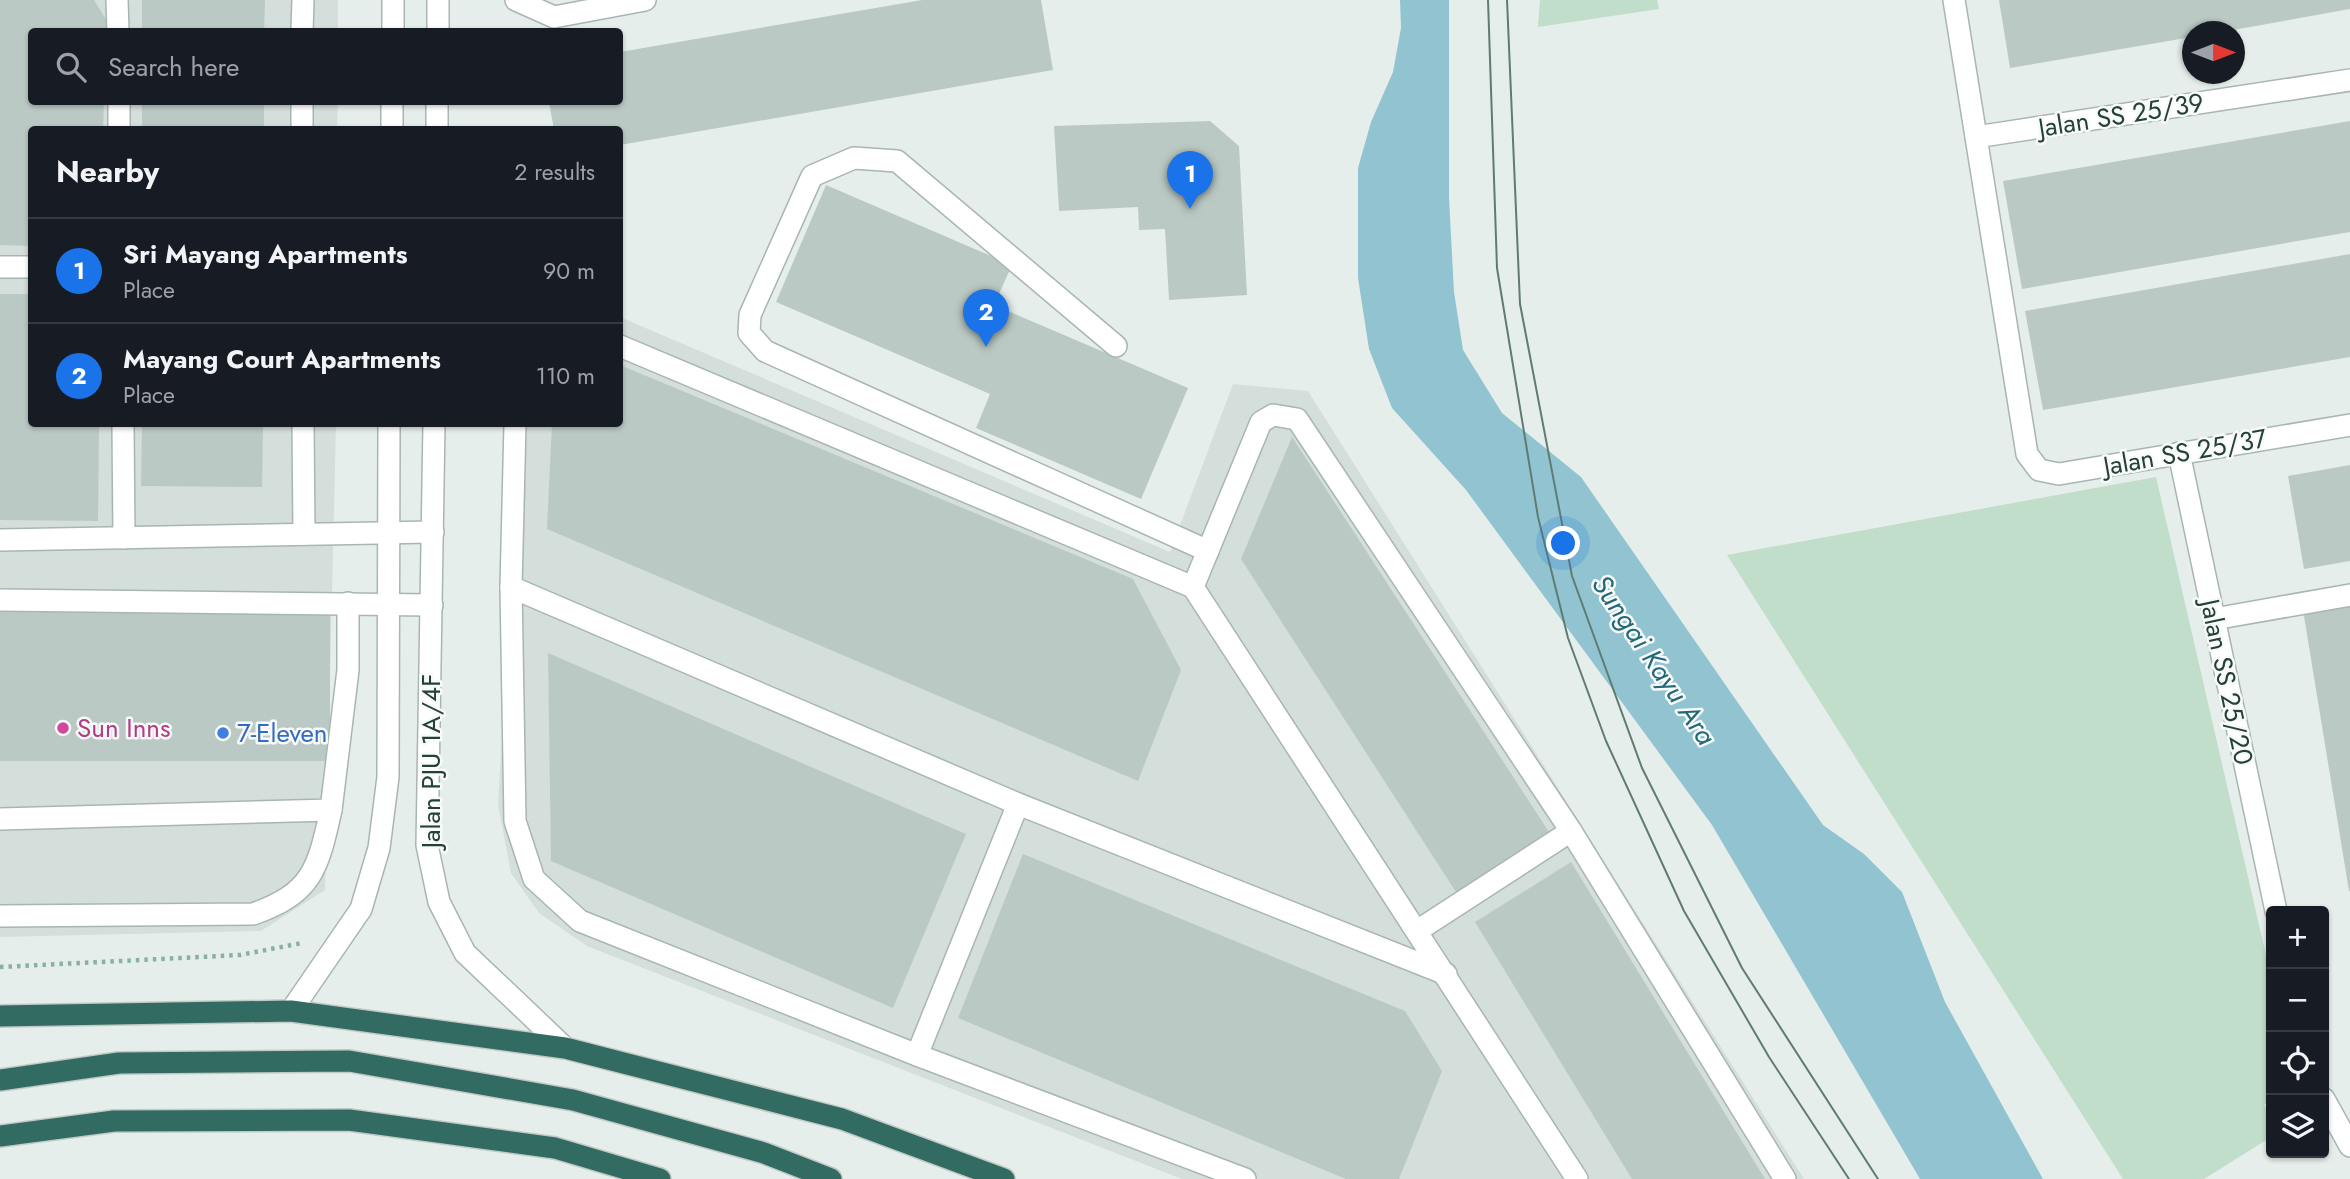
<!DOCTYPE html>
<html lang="en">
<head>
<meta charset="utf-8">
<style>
  body { margin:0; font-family:Jost,sans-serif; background:#242831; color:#f1f3f6 }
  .controls { position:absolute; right:21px; bottom:21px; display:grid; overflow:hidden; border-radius:7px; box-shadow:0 2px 5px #0004 }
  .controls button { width:63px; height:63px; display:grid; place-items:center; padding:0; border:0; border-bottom:2px solid #363941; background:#171b24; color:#f1f3f6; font:35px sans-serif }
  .compass { position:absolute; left:2182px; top:21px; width:63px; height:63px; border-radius:50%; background:#171b24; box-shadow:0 2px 5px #0004; rotate:90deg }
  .you { position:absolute; left:1564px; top:544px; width:24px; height:24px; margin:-18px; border:5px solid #fff; border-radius:50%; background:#1a73e8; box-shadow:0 0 0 10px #1a73e833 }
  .badge { display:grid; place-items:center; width:46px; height:46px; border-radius:50%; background:#1a73e8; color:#fff; font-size:23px; font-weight:700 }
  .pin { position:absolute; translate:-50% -58px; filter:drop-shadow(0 2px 4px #0008) }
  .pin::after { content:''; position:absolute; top:37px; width:24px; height:21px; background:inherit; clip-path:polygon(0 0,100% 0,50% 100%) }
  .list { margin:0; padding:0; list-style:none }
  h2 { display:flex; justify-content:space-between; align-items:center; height:91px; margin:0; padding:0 28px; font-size:30px }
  h2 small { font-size:23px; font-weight:400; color:#9ea1a6 }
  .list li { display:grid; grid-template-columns:46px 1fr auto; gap:21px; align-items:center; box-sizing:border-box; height:105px; padding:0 28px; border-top:2px solid #363941 }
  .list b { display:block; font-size:26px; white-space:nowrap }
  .list p { margin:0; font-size:23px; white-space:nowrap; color:#9ea1a6 }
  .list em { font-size:23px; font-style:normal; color:#9ea1a6 }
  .icon { flex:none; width:38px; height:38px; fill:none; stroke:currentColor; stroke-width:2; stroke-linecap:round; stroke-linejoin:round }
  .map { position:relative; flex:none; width:2350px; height:1179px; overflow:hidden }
  .search { position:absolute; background:#171b24; box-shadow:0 2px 5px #0004; left:28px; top:28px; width:595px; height:77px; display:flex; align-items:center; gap:18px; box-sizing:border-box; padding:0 24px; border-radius:7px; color:#9ea1a6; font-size:26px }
  .panel { position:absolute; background:#171b24; box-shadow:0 2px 5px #0004; left:28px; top:126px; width:595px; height:301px; border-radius:7px }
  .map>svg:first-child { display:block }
  .built { fill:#d4deda }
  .green { fill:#c0dec9 }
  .water { fill:#91c4d0 }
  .building { fill:#bbc9c4 }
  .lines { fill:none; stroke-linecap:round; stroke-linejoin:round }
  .minor-casing { stroke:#a8b6b2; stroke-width:24 }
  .highway-casing { stroke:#c2cac8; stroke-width:24 }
  .path { stroke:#88b0a5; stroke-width:4.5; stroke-dasharray:3.5 5; stroke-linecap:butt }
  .minor { stroke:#fff; stroke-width:21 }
  .highway { stroke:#326b61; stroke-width:21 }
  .tram { stroke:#607b74; stroke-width:2 }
  .hotel-dot { fill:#d1479c; stroke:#f7faf9; stroke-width:2.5 }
  .shop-dot { fill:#3f7fe0; stroke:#f7faf9; stroke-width:2.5 }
  .labels { text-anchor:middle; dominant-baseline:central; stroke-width:5; stroke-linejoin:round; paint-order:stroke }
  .street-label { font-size:26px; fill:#254039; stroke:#f7faf9 }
  .hotel-label { font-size:26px; fill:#b23c85; stroke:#f7faf9; text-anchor:start }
  .shop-label { font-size:26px; fill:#366cbe; stroke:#f7faf9; text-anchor:start }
  .water-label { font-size:28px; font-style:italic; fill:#226879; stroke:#f7faf9 }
</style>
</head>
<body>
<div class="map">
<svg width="2350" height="1179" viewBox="0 0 2350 1179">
  <rect width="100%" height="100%" fill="#e6eeeb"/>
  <g class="built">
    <polygon points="0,0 338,0 338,31 32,32 32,102 338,102 337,129 32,130 32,424 336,424 325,890 261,931 0,937"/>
    <polygon points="620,317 1170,552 1233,384 1308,391 1804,1179 1182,1179 587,946 539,913 511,873 498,805 520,424 620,424"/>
  </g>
  <g class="green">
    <polygon points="1540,0 1657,0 1659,9 1538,27"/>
    <polygon points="2156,477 2271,977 2271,1100 2264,1105 2271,1116 2271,1137 2204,1179 2123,1179 1727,555"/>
  </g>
  <polygon class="water" points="1400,0 1449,0 1449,198 1454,292 1463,350 1502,413 1581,477 1823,825 1864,854 1902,892 1945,1002 2043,1179 1920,1179 1712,825 1466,490 1392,408 1369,349 1358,278 1358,168 1371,122 1393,72 1401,28"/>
  <g class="building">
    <polygon points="0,0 94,0 107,21 106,32 32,32 32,102 104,102 103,130 32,130 32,246 0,245"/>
    <polygon points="142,0 265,0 264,32 142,32"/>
    <polygon points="922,0 1041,0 1053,70 620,145 620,130 554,130 549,102 620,102 620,52"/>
    <polygon points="1999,0 2350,0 2350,9 2222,32 2192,32 2192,37 2010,68"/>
    <rect x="142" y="102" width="122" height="28"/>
    <polygon points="1210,121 1239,146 1247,295 1169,300 1165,229 1139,230 1138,207 1059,211 1054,126"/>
    <polygon points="2350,121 2350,232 2022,289 2003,181"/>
    <polygon points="826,185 1012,265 994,305 1188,388 1141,499 976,428 990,394 776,302"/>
    <polygon points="2350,254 2350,357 2043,410 2025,311"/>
    <polygon points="0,294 32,294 32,424 99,424 98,521 0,520"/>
    <polygon points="620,365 1133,579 1181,670 1138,781 547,529 552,424 620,424"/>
    <polygon points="142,424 263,424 262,487 141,486"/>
    <polygon points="1292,437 1549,832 1456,892 1241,559"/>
    <polygon points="2350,465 2350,561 2304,569 2288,476"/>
    <polygon points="2350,596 2350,891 2349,891 2302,604"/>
    <polygon points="0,612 330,613 330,761 0,761"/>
    <polygon points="548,653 966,834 893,1008 551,861"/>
    <polygon points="1023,854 1405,1011 1442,1071 1399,1179 1346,1179 958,1018"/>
    <polygon points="1571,862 1765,1179 1632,1179 1475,922"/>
  </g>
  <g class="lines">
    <g class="minor-casing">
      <g id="minor">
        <polyline points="117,0 118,32"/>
        <polyline points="516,0 554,17 645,0"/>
        <polyline points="1954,0 2027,454 2039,470 2059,474 2350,425"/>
        <polyline points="302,32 303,0"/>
        <polyline points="393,32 393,0"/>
        <polyline points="438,32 438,0"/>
        <polyline points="119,102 119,130"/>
        <polyline points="302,130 302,102"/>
        <polyline points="392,130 392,102"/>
        <polyline points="437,130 437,102"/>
        <polyline points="1976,137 2350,80"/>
        <polyline points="0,267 32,267"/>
        <polyline points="620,346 1193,587 1577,1179"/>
        <polyline points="1116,346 897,161 854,158 812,176 750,315 749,333 765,351 1208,551"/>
        <polyline points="123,424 124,538"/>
        <polyline points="303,424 304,534"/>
        <polyline points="434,424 427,845 439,902 465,953 565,1048"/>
        <polyline points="515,424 511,587 515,821 534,879 580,921 917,1055 1245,1179"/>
        <polyline points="2179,453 2276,911"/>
        <polyline points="0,540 433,532"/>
        <polyline points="511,587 1018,804 1446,974"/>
        <polyline points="1193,587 1261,422 1273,415 1297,419 1571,831 1417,931"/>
        <polyline points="0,600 432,605"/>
        <polyline points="2214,619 2350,595"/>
        <polyline points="0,819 331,810 348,670 348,603"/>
        <polyline points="1571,831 1785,1179"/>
        <path d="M 0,916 L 253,914 C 313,893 318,868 331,810"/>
        <polyline points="291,1011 361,909 379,848 388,777 389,424"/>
        <polyline points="917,1055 1018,804"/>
        <polyline points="2324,1099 2350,1146"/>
      </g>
    </g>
    <g class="highway-casing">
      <g id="highway">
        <polyline points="0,1016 291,1011 565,1048 842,1119 1004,1179"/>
        <polyline points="0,1080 119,1063 349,1061 573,1100 764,1153 831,1179"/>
        <polyline points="0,1136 114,1121 349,1120 555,1148 660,1179"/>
      </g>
    </g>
    <polyline class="path" points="0,967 240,955 302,943"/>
    <use href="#minor" class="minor"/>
    <use href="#highway" class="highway"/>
    <g class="tram">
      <polyline points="1488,0 1497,268 1538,517 1568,638 1606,741 1684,911 1769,1057 1849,1179"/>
      <polyline points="1507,0 1520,304 1572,576 1642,768 1742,968 1878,1179"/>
    </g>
  </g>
  <circle class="hotel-dot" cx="63" cy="728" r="7"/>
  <circle class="shop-dot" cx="223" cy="733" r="7"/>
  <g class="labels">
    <g class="street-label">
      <text transform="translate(2121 115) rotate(-9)">Jalan SS 25/39</text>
      <text transform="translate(2185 452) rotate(-10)">Jalan SS 25/37</text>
      <text transform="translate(2227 682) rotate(78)">Jalan SS 25/20</text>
      <text transform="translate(431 761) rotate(-90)">Jalan PJU 1A/4F</text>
    </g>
    <g class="hotel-label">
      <text x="77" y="728">Sun Inns</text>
    </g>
    <g class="shop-label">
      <text x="237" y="733">7-Eleven</text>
    </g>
    <g class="water-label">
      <text transform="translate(1654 660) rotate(56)">Sungai Kayu Ara</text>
    </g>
  </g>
</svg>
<div class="controls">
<button>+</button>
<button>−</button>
<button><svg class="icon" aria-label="locate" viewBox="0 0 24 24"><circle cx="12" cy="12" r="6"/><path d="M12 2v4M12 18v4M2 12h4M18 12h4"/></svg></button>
<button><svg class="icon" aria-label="layers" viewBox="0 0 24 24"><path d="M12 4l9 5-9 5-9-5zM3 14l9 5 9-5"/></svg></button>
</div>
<svg class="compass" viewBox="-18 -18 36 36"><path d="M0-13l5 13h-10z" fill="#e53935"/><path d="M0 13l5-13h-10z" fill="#9ea1a6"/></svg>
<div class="you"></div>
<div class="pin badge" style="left:1190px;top:209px">1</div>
<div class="pin badge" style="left:986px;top:347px">2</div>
<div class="search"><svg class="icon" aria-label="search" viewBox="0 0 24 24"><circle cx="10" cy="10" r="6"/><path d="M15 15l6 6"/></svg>Search here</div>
<section class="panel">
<h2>Nearby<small>2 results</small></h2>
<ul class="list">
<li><span class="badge">1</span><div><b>Sri Mayang Apartments</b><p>Place</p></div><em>90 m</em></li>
<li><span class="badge">2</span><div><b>Mayang Court Apartments</b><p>Place</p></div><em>110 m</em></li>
</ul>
</section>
</div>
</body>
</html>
